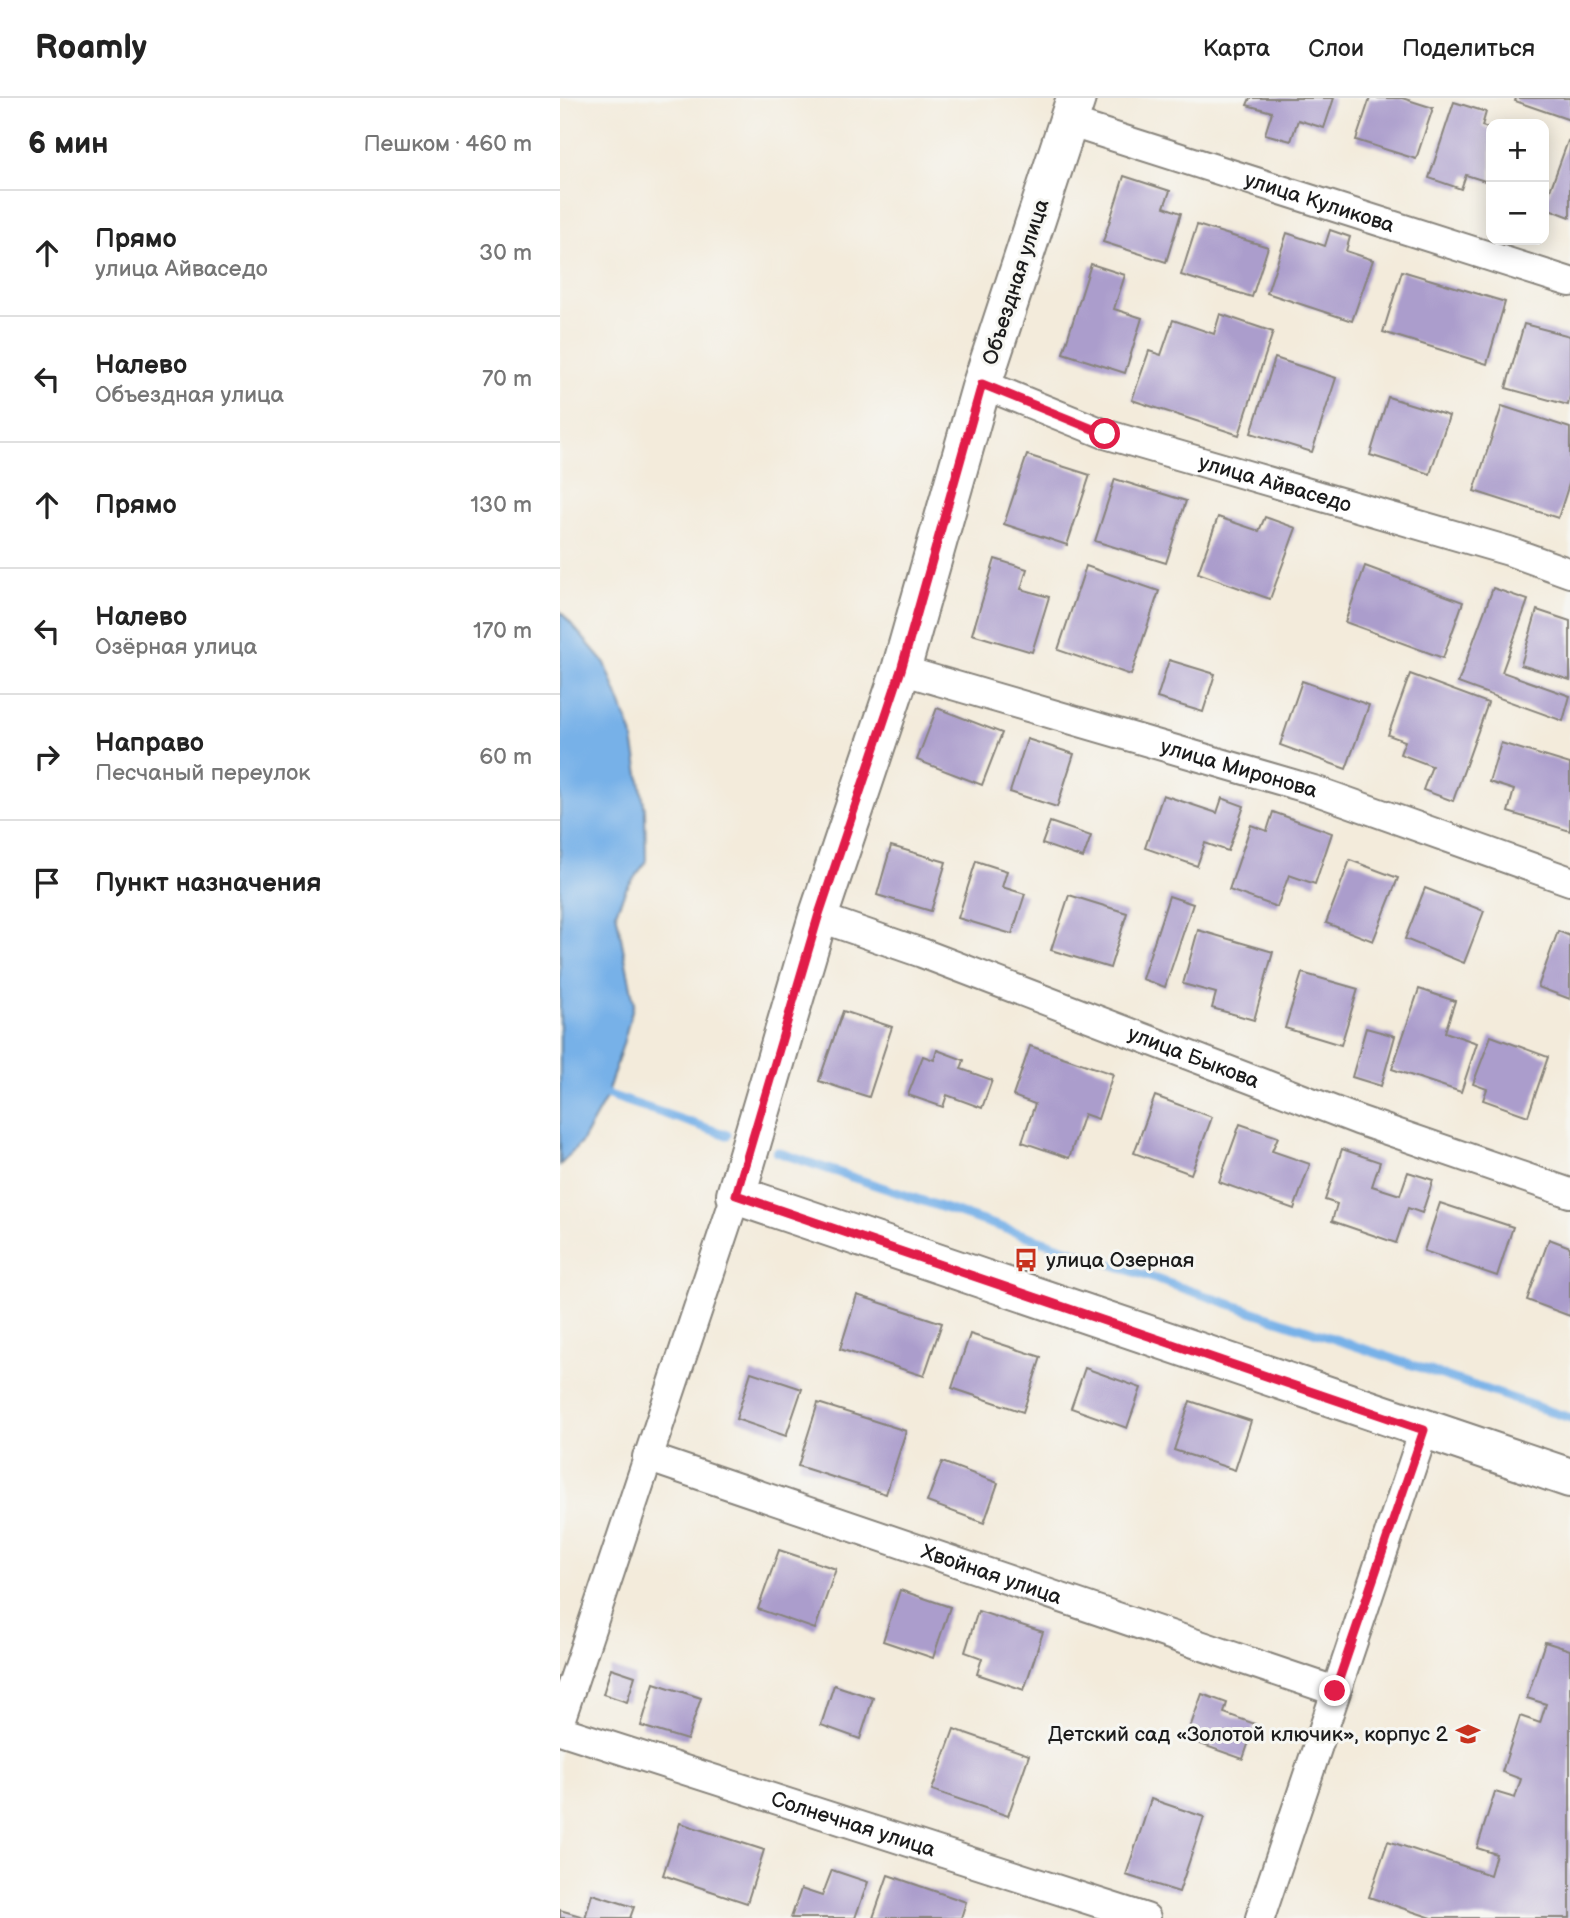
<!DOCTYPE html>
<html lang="ru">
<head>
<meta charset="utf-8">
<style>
  body { margin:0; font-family:"Balsamiq Sans",sans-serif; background:#f2f2f2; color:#222 }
  .controls { position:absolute; right:21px; top:21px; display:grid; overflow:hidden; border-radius:14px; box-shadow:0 4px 18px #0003 }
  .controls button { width:63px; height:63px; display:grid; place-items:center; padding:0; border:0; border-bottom:2px solid #e0e0e0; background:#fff; color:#222; font:35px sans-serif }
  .stop { position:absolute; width:21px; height:21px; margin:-16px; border:5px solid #e11d48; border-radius:50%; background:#fff }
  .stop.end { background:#e11d48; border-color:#fff; box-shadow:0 2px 7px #0008 }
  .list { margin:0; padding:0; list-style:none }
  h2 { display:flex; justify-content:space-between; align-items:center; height:91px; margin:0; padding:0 28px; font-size:30px }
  h2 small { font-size:23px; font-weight:400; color:#767676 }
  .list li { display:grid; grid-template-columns:46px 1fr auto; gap:21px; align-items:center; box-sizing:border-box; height:126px; padding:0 28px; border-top:2px solid #e0e0e0 }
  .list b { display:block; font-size:26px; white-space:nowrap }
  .list p { margin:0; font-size:23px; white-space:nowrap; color:#767676 }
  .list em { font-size:23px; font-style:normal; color:#767676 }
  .icon { flex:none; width:38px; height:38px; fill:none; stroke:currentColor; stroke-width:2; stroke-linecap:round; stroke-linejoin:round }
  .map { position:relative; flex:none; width:1010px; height:1820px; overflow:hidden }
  header { display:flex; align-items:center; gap:42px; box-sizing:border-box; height:98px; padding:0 35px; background:#fff; border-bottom:2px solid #e0e0e0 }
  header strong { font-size:33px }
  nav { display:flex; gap:38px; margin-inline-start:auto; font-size:24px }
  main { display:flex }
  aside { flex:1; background:#fff }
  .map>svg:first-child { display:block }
  .water { fill:#77b1e8; stroke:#4a6682; stroke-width:2 }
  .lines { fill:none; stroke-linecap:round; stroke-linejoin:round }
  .stream { stroke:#77b1e8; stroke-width:9 }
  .building { fill:#ab9dcc }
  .street-casing { stroke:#88847c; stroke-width:32 }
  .secondary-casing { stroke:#88847c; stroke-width:42 }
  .street { stroke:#fff; stroke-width:28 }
  .secondary { stroke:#fff; stroke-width:38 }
  .route { stroke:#e11d48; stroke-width:9 }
  .labels { text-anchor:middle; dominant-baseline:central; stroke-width:6; stroke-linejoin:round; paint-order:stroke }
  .street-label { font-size:21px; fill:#1c1c1c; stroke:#f6f6f2 }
  .poi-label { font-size:21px; fill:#1c1c1c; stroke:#f6f6f2; text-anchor:start }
</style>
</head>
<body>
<header>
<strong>Roamly</strong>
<nav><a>Карта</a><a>Слои</a><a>Поделиться</a></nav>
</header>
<main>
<aside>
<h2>6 мин<small>Пешком · 460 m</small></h2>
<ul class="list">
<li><svg class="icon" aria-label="ahead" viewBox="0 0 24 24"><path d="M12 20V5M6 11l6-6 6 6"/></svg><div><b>Прямо</b><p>улица Айваседо</p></div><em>30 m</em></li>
<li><svg class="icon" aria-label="left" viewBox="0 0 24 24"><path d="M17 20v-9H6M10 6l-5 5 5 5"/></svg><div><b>Налево</b><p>Объездная улица</p></div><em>70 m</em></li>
<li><svg class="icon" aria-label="ahead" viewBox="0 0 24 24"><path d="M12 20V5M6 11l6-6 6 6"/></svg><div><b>Прямо</b></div><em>130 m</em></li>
<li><svg class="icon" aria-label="left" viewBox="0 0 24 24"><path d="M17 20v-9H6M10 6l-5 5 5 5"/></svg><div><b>Налево</b><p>Озёрная улица</p></div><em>170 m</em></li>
<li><svg class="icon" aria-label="right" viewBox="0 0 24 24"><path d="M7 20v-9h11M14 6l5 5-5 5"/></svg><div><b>Направо</b><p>Песчаный переулок</p></div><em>60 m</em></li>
<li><svg class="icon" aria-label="arrive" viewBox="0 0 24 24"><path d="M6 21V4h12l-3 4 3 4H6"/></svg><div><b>Пункт назначения</b></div></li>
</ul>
</aside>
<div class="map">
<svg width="1010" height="1820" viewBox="0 0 1010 1820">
  <rect width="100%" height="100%" fill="#f6f6f2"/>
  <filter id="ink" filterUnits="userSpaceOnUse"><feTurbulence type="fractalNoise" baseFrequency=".0143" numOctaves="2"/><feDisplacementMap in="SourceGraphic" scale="14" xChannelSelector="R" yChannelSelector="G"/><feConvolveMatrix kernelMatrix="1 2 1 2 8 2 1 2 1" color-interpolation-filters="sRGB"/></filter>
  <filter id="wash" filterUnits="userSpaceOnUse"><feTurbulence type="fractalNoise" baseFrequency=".00686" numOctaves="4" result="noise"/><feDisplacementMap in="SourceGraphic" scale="28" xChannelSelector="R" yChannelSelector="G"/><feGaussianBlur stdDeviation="1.57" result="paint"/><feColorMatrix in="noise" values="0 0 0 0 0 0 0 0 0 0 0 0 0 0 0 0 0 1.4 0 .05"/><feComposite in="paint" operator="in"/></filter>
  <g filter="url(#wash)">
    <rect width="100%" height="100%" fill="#f3ebdb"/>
    <polygon class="water" points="0,513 45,565 72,635 85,712 86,764 66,791 56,814 74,905 63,946 45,1002 21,1045 0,1067"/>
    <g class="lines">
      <g class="stream">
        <polyline points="40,994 167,1037"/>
        <polyline points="217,1054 1010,1320"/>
      </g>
    </g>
    <g id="blocks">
      <g class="building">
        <polygon points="690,0 774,0 764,30 738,22 731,43 705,36 712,14 687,7"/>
        <polygon points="810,0 842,0 873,10 856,61 796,42"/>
        <polygon points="956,0 1010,0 1010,22 955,3"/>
        <polygon points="894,4 926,14 922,28 931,31 931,85 906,77 901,91 869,80"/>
        <polygon points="1008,43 1010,44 1010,119 984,109"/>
        <polygon points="564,78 610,93 604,109 621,115 606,164 543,144"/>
        <polygon points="637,127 708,149 692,199 621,177"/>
        <polygon points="770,132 790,139 786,153 813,162 792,223 707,195 727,135 765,148"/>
        <polygon points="531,166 565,177 554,211 582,220 565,275 503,255"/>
        <polygon points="842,173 945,204 927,266 823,234"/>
        <polygon points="660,216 713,234 679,337 572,302 589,253 601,257 613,222 654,236"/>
        <polygon points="964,226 1010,238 1010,298 1008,307 946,290"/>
        <polygon points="715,260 776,280 752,354 691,335"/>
        <polygon points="828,299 889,318 870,376 810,357"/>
        <polygon points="942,308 1010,330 1010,383 998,420 914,393"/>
        <polygon points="467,357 530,377 507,447 444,426"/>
        <polygon points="555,381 626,403 606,465 535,443"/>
        <polygon points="658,419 699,433 705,419 736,430 710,501 638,475"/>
        <polygon points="435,461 467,471 461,491 489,499 472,554 412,536"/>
        <polygon points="526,468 599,493 571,577 498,552"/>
        <polygon points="805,468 903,504 883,560 785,524"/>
        <polygon points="933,490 968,502 942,574 1010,598 1003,623 898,585"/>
        <polygon points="977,512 1010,523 1010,582 961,567"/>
        <polygon points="609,562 655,576 643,614 597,600"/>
        <polygon points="850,576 928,605 893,703 863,692 872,668 840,656 845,643 828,637"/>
        <polygon points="742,583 809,607 786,671 720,647"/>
        <polygon points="377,610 442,635 422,687 357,662"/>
        <polygon points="467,641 514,656 497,709 450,694"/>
        <polygon points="941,645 1010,666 1010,733 948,714 954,692 929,684"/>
        <polygon points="603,697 657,715 662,700 684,708 668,753 645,745 637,768 585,750"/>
        <polygon points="713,714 772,735 755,786 729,777 717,809 669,792 691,727 707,733"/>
        <polygon points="490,724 531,738 523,760 482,746"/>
        <polygon points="331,748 386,764 371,813 317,797"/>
        <polygon points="790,762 838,780 813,843 766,825"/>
        <polygon points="416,763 447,773 442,789 465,796 452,836 398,820"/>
        <polygon points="865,790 924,813 904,865 845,841"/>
        <polygon points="509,797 567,815 550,870 491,852"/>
        <polygon points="609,798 633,806 605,889 582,881"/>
        <polygon points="638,832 713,854 694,922 652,910 656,895 623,886"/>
        <polygon points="998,833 1010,838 1010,901 978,889"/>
        <polygon points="742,875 798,891 781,947 725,930"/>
        <polygon points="859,891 895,903 885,934 917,945 901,994 832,971"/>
        <polygon points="283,913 332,929 309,999 259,983"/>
        <polygon points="806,930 835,938 821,988 792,979"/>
        <polygon points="931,938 988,959 968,1018 923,1002 927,991 913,986"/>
        <polygon points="470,948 553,976 538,1021 524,1016 509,1060 462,1044 475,1006 453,998"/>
        <polygon points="377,952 404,962 401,971 432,982 422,1010 387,997 383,1009 348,997 363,958 374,962"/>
        <polygon points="595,998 652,1019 631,1076 574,1055"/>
        <polygon points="680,1026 718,1039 712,1053 750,1066 734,1111 659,1084"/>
        <polygon points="782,1051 820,1064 812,1088 840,1097 848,1074 873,1082 862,1115 848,1110 836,1145 772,1123 777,1106 765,1102"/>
        <polygon points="880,1105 953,1129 937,1178 864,1153"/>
        <polygon points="989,1141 1010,1149 1010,1218 967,1202"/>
        <polygon points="297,1197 382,1225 364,1278 280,1251"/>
        <polygon points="410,1236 481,1259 463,1314 392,1290"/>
        <polygon points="525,1270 581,1290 567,1330 511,1310"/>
        <polygon points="191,1274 242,1291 226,1338 176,1321"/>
        <polygon points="630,1303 691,1323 675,1372 614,1352"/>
        <polygon points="258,1305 346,1333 326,1396 238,1368"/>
        <polygon points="382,1364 438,1385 424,1425 367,1404"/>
        <polygon points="219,1452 276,1471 255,1531 198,1511"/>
        <polygon points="340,1492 390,1509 373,1560 323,1543"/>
        <polygon points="418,1513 483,1534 464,1592 417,1576 422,1560 405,1554"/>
        <polygon points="985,1544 1010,1552 1010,1820 872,1820 809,1799 828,1743 930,1777 936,1756 917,1750 935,1694 955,1700 961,1681 942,1674 960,1618 980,1625 986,1606 967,1600"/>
        <polygon points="51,1570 75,1578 67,1604 43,1596"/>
        <polygon points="94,1585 141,1600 127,1642 81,1628"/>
        <polygon points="274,1587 313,1600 300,1641 261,1627"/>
        <polygon points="642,1596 667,1605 664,1615 695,1626 683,1661 626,1641"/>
        <polygon points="394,1631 469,1657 448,1718 372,1692"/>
        <polygon points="591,1701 644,1719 619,1794 566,1777"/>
        <polygon points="120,1725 204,1752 187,1805 103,1777"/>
        <polygon points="272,1772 308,1784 295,1820 231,1820 241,1791 262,1798"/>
        <polygon points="328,1777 406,1804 401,1820 313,1820"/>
        <polygon points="32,1796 74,1809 70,1820 25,1820"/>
        <polygon points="0,1812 24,1819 24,1820 0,1820"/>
      </g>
    </g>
  </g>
  <g filter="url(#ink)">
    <use href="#blocks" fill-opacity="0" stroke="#88847c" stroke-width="2"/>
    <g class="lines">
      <g class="street-casing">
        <g id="street">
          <path id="s1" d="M 508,24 L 1010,184"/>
          <path id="s2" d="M 422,286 L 545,336 L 949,453 L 1010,475"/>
          <path id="s3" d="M 341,572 L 757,693 L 1010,783"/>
          <path id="s4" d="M 258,819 L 362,855 L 798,1022 L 1010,1095"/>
          <path id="s5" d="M 87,1359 L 775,1593"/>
          <polyline points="0,1623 176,1097"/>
          <path id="s6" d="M 0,1632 L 586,1820"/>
          <polyline points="700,1820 864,1332"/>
        </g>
      </g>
      <g class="secondary-casing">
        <polyline id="secondary" points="516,0 422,286 341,572 258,819 176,1097 1010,1380"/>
      </g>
      <use href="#street" class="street"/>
      <use href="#secondary" class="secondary"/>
    </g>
  </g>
  <g class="lines" filter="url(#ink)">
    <polyline class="route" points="545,336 422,286 341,572 258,819 176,1097 864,1332 775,1593"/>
  </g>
  <defs>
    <g id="bus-bare" transform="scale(1.89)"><path d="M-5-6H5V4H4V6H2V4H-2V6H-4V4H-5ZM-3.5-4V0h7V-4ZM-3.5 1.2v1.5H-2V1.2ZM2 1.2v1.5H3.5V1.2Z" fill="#c8321e" stroke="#f6f6f2" stroke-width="2.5" paint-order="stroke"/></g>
    <g id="school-bare" transform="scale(1.89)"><path d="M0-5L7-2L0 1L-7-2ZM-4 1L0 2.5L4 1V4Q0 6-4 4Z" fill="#c8321e" stroke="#f6f6f2" stroke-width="2.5" paint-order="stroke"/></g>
  </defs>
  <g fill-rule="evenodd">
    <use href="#bus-bare" x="466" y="1162"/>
    <use href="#school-bare" x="908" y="1636"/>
  </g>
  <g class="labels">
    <g class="street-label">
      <text stroke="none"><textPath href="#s1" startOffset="264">улица Куликова</textPath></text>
      <text transform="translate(456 184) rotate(-72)">Объездная улица</text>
      <text stroke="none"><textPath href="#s2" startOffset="310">улица Айваседо</textPath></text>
      <text stroke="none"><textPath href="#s3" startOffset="352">улица Миронова</textPath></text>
      <text stroke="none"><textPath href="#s4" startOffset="401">улица Быкова</textPath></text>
      <text stroke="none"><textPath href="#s5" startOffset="364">Хвойная улица</textPath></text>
      <text stroke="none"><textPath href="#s6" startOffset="308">Солнечная улица</textPath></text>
    </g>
    <g class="poi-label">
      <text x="486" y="1162">улица Озерная</text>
      <text x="888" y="1636" text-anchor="end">Детский сад «Золотой ключик», корпус 2</text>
    </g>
  </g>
</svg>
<div class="controls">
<button>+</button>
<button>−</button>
</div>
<div class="stop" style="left:545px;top:336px"></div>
<div class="stop end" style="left:775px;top:1593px"></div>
</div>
</main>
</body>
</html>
